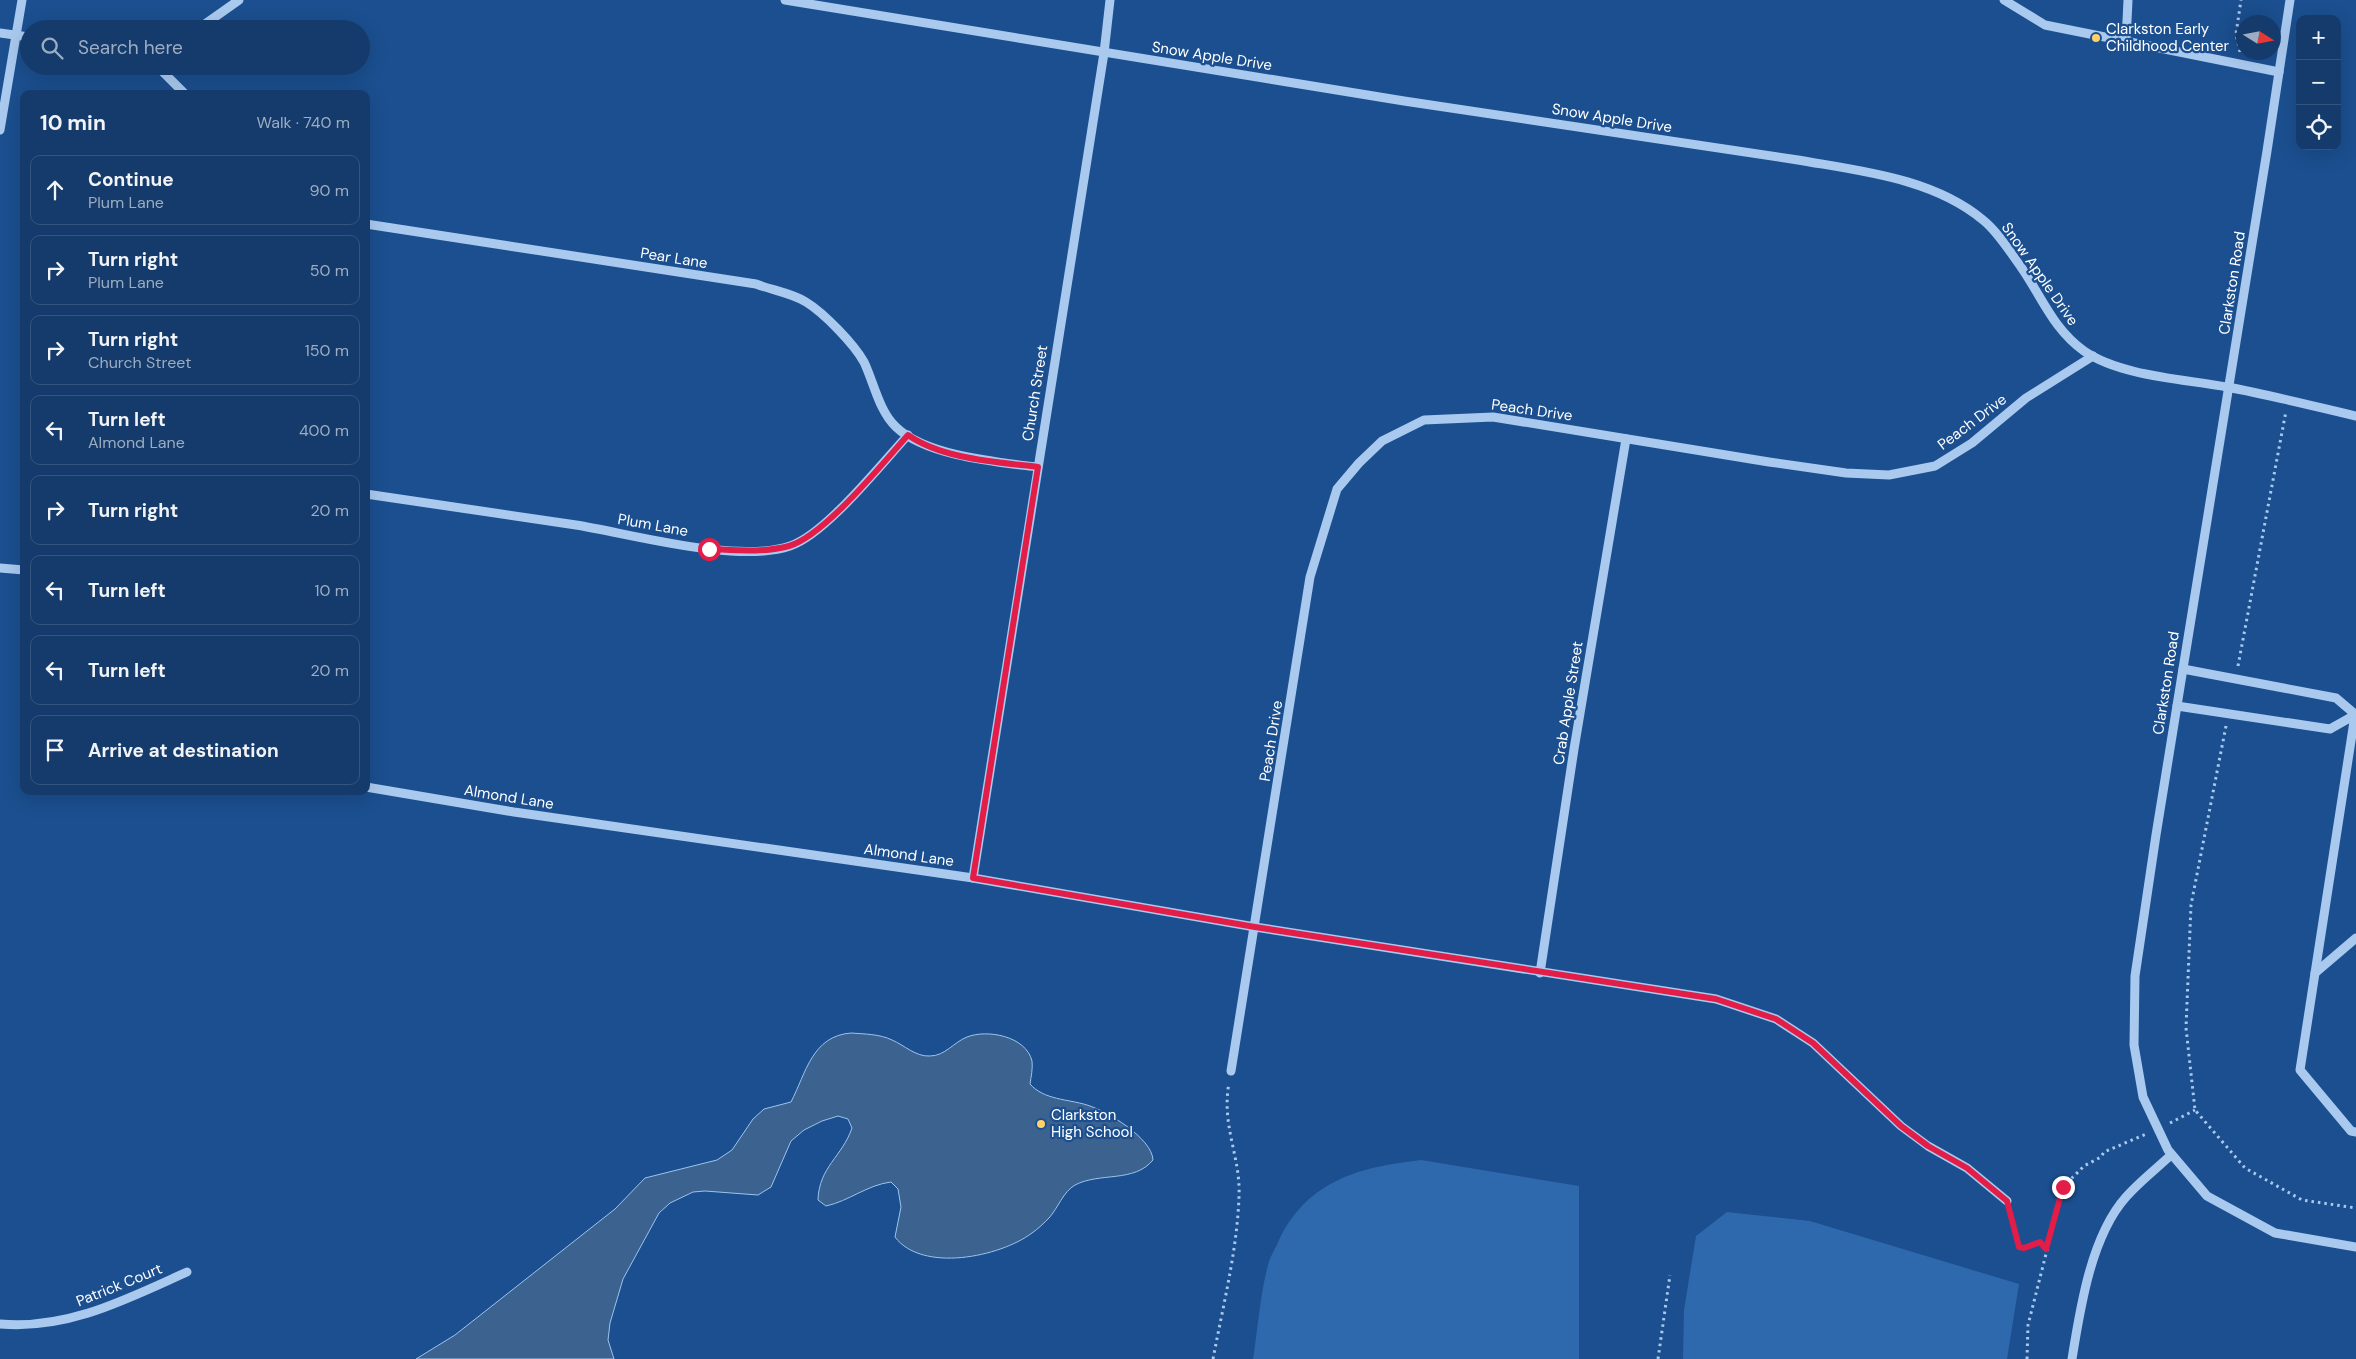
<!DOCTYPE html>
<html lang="en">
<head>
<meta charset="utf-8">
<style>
  body { margin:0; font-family:"DM Sans",sans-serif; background:#214673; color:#f1f3f6 }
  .controls { position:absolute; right:15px; top:15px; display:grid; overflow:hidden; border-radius:10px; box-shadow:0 5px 20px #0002 }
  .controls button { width:45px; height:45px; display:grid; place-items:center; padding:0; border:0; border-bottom:1px solid #33557e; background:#143b6b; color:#f1f3f6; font:25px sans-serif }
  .compass { position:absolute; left:2236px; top:15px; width:45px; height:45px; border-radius:50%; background:#143b6b; box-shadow:0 5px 20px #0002; rotate:101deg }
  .stop { position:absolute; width:15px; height:15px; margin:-11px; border:4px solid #e11d48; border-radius:50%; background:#fff }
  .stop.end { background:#e11d48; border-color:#fff; box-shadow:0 1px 5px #0008 }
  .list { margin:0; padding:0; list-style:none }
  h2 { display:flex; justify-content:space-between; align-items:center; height:65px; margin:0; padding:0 20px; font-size:21px }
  h2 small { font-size:16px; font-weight:400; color:#9dadc1 }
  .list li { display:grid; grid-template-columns:32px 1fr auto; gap:15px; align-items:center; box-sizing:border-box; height:70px; margin:0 10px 10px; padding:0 10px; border:1px solid #33557e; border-radius:10px }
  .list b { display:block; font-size:19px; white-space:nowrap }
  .list p { margin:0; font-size:16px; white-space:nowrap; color:#9dadc1 }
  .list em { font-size:16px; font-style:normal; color:#9dadc1 }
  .icon { flex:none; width:28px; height:28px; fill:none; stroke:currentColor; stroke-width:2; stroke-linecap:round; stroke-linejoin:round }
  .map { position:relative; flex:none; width:2356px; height:1359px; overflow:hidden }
  .search { position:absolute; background:#143b6b; box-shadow:0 5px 20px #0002; left:20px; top:20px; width:350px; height:55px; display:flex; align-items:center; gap:12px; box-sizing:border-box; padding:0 18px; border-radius:28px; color:#9dadc1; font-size:19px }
  .panel { position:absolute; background:#143b6b; box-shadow:0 5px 20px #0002; left:20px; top:90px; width:350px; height:705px; border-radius:10px }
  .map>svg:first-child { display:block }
  .green { fill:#2e69ad }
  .water { fill:#3c6290; stroke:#9cc4f0 }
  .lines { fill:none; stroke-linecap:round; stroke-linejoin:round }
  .path { stroke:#a9c9ee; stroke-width:3; stroke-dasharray:2.5 4; stroke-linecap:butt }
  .minor { stroke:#a9c9ee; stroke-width:9 }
  .route { stroke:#e11d48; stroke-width:6 }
  .poi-dot { fill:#ffd166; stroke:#1b4f8f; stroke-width:2 }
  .labels { text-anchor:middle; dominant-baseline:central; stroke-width:4.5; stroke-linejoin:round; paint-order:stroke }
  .poi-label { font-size:15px; fill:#fff; stroke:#1b4f8f; text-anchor:start }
  .street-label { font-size:15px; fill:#fff; stroke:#1b4f8f }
</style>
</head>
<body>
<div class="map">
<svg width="2356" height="1359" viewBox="0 0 2356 1359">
  <rect width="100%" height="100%" fill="#1b4f8f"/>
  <g class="green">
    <path d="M 1421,1160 L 1579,1186 L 1579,1359 L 1253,1359 C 1258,1328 1260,1295 1268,1265 C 1270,1256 1276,1248 1279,1240 C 1308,1180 1360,1167 1421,1160 Z"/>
    <polygon points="1727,1212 1810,1221 2019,1284 2007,1359 1683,1359 1684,1310 1696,1236"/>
  </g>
  <path class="water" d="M 851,1033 C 864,1034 880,1034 892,1040 C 904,1045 916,1057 930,1056 C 945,1056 954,1042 967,1037 C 987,1029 1026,1036 1032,1061 C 1033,1068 1031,1077 1030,1084 C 1044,1100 1068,1099 1087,1105 C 1107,1111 1152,1138 1153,1160 C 1134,1183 1100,1172 1075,1185 C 1063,1192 1058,1208 1049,1218 C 1044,1223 1038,1229 1032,1233 C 1000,1257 922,1273 895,1237 L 901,1207 L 898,1189 L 891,1182 C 867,1185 849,1201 826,1206 L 818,1200 C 819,1167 842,1157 852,1128 L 848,1119 L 838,1116 L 822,1121 L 804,1130 L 791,1141 L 771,1187 L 758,1195 L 705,1191 L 693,1192 L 670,1203 L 659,1213 L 623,1279 L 610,1323 L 608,1340 L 614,1359 L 416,1359 L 455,1335 L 615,1209 L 645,1178 L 717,1160 L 732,1150 L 753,1119 L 764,1109 L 791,1102 C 806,1073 812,1036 851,1033 Z"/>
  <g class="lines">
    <g class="path">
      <polyline points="2240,52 2236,34 2241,0"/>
      <polyline points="2238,666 2286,411"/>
      <polyline points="2226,726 2191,905 2186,1028 2195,1110 2245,1168 2302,1200 2356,1208"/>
      <polyline points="2170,1123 2195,1110"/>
      <polyline points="2010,1214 2019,1247 2024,1248 2040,1243 2046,1249"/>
      <path d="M 1213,1359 C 1223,1306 1237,1251 1239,1197 C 1241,1157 1221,1126 1229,1083"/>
      <polyline points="1658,1359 1670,1275"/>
      <polyline points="2027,1359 2028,1325 2063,1187 2084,1166 2101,1157 2104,1152 2146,1134"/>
    </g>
    <g class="minor">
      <path d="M 785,0 L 1404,101 L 1798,160 C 1860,171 1933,178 1983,220 C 1998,232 2010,252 2021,267 C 2042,297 2053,329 2084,351 C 2120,376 2184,379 2227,387 C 2270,395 2313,406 2356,416"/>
      <polyline points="2004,0 2045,25 2279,72"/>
      <polyline points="2290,0 2267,151 2156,835 2135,976 2134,1045 2143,1097 2168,1150 2207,1196 2275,1233 2356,1247"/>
      <polyline points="198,29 239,0"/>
      <polyline points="0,33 29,37"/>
      <polyline points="2126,42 2128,0"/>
      <polyline points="157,66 185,94"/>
      <polyline points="0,130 22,0"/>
      <path d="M 366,224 L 756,284 C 771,290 792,293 806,302 C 824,313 854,344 864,362 C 874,383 879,411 896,427 C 926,456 997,462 1037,467"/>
      <path d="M 366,494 C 436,504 506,514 576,525 C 632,534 737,564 790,546 C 826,534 881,464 908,435"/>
      <polyline points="0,568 24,570"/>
      <polyline points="2183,669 2336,698 2356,715"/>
      <polyline points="2177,706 2330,729 2355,715"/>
      <polyline points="2355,715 2300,1070 2351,1131 2356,1132"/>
      <polyline points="366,787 514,812 973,878 1255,927 1716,999 1776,1019 1813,1043 1901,1126 1928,1146 1967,1168 2007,1201"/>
      <polyline points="973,878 1104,53 1110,0"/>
      <polyline points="1540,973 1574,749 1626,439"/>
      <polyline points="2315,973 2356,938"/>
      <polyline points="1231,1071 1310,577 1337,489 1359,463 1382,441 1424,420 1493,417 1769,462 1846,473 1889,475 1935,466 1972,443 2026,398 2093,356"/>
      <path d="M 0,1324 C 68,1330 127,1299 187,1272"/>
      <path d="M 2072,1359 C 2080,1309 2091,1236 2126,1197 C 2139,1182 2156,1169 2171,1155"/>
    </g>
  </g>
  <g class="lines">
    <path class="route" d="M 709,549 C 735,550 763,553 789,546 C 824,536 882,464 908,435 C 942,459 997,462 1038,467 L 973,878 L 1255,927 L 1716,999 L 1776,1019 L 1813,1043 L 1901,1126 L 1928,1146 L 1967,1168 L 2007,1201 L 2019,1247 L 2024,1248 L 2040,1242 L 2046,1249 L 2063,1187"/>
  </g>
  <g class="poi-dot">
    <circle cx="2096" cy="38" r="5"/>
    <circle cx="1041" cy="1124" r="5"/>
  </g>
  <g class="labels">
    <g class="poi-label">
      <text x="2106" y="29">Clarkston Early<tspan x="2106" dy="17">Childhood Center</tspan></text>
      <text x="1051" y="1115">Clarkston<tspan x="1051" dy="17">High School</tspan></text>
    </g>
    <g class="street-label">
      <text transform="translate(1212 56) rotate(9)">Snow Apple Drive</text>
      <text transform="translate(1612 118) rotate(9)">Snow Apple Drive</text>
      <text transform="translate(674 258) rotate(9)">Pear Lane</text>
      <text transform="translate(2040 274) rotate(55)">Snow Apple Drive</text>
      <text transform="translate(2232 283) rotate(-81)">Clarkston Road</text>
      <text transform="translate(1035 393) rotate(-81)">Church Street</text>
      <text transform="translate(1532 410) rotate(8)">Peach Drive</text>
      <text transform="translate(1972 422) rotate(-37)">Peach Drive</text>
      <text transform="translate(653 525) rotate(10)">Plum Lane</text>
      <text transform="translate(2166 683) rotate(-81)">Clarkston Road</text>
      <text transform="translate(1568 703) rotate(-81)">Crab Apple Street</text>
      <text transform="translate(1271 741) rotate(-81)">Peach Drive</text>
      <text transform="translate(509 797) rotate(9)">Almond Lane</text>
      <text transform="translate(909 855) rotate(8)">Almond Lane</text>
      <text transform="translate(119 1285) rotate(-22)">Patrick Court</text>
    </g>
  </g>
</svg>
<div class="controls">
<button>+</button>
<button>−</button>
<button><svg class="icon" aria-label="locate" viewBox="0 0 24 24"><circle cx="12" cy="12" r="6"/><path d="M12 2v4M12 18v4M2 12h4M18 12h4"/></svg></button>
</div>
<svg class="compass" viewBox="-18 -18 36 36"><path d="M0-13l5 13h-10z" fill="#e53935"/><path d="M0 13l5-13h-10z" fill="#9dadc1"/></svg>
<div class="stop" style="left:709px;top:549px"></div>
<div class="stop end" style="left:2063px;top:1187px"></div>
<div class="search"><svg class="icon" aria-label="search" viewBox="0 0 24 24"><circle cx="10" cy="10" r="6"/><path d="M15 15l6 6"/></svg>Search here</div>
<section class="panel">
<h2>10 min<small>Walk · 740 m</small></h2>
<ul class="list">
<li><svg class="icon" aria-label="ahead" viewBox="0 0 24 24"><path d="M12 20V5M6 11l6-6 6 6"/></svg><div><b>Continue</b><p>Plum Lane</p></div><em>90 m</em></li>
<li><svg class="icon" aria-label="right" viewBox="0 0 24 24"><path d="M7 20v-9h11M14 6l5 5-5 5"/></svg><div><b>Turn right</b><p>Plum Lane</p></div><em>50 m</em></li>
<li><svg class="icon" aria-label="right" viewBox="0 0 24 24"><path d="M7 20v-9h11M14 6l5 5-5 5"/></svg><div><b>Turn right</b><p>Church Street</p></div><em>150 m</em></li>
<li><svg class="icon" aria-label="left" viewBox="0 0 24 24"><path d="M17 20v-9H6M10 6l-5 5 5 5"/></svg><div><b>Turn left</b><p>Almond Lane</p></div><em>400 m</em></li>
<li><svg class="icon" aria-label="right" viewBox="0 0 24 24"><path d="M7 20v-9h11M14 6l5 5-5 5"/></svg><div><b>Turn right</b></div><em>20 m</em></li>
<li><svg class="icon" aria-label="left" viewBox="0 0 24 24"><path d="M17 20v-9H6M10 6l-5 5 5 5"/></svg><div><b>Turn left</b></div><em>10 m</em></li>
<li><svg class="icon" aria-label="left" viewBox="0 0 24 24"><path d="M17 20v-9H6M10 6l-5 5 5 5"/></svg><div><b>Turn left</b></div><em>20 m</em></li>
<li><svg class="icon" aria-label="arrive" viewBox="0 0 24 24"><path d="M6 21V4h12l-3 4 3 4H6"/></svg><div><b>Arrive at destination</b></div></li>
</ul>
</section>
</div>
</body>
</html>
